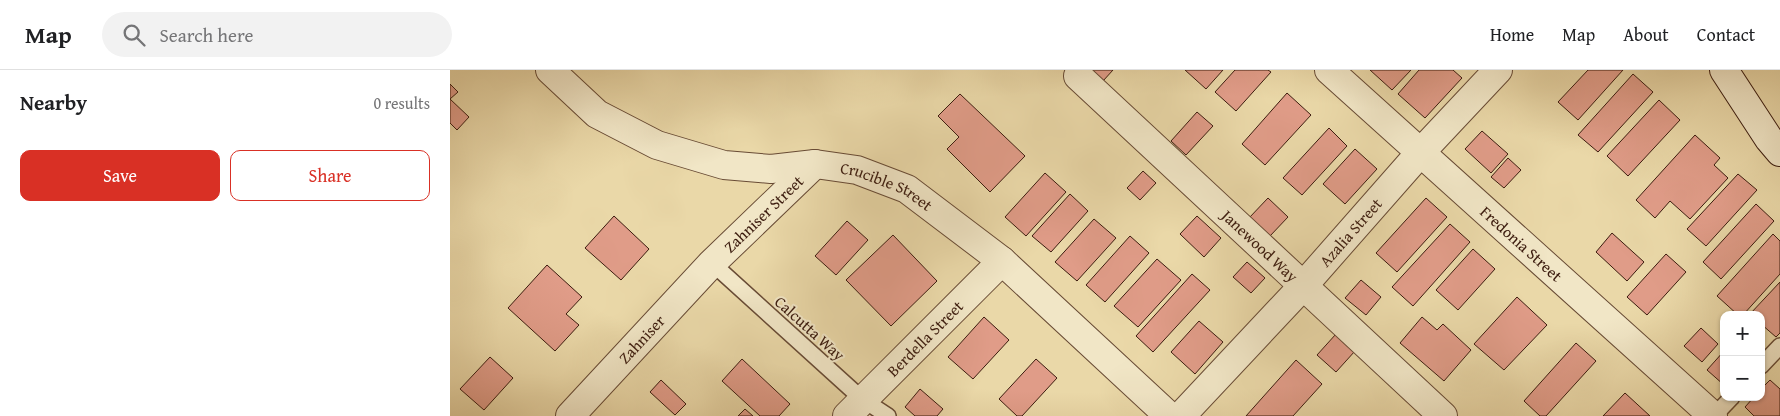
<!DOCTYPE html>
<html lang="en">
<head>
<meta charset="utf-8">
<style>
  body { margin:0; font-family:"Gentium Book Plus",serif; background:#f2f2f2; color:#202124 }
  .controls { position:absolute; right:15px; bottom:15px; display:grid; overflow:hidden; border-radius:10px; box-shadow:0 1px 4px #0004 }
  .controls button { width:45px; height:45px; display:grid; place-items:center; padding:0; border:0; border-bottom:1px solid #e0e0e0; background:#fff; color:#202124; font:25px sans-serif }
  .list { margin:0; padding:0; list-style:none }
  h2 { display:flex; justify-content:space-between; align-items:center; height:65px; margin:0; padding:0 20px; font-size:21px }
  h2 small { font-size:16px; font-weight:400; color:#757577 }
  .actions { display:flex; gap:10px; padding:15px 20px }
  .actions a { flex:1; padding:11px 0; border:1px solid #d93025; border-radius:10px; text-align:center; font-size:18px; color:#d93025 }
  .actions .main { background:#d93025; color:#fff }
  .icon { flex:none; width:28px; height:28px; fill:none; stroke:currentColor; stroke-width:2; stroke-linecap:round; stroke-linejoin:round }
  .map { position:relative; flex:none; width:1330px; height:346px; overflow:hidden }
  header { display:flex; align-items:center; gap:30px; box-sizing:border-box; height:70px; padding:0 25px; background:#fff; border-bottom:1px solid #e0e0e0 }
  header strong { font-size:24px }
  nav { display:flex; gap:28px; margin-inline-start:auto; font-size:18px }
  .search { width:350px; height:45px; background:#f2f2f2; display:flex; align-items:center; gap:12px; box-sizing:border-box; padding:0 18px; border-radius:28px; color:#757577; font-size:19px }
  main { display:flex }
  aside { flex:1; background:#fff }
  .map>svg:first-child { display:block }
  .building { fill:#e09c88; stroke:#3c1c0f }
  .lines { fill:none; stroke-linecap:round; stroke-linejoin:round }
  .lane-casing { stroke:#684b35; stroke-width:18 }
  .street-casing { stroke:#684b35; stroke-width:30 }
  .secondary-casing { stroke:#3c1c0f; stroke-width:30 }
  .lane { stroke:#f1e6c6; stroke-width:15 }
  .street { stroke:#f1e6c6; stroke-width:28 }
  .secondary { stroke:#f1e6c6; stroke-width:28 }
  .labels { text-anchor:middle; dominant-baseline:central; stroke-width:4; stroke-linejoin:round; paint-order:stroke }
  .street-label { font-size:16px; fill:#3c1c0f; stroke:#f1e6c6 }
</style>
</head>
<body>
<header>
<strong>Map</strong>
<div class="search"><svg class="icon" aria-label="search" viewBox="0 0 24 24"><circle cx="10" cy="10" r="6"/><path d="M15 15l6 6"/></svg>Search here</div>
<nav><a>Home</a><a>Map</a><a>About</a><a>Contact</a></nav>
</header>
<main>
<aside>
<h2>Nearby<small>0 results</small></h2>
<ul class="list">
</ul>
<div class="actions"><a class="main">Save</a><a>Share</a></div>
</aside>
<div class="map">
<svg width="1330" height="346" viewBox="0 0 1330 346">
  <rect width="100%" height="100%" fill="#ead8a8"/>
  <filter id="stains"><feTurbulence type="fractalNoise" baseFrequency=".004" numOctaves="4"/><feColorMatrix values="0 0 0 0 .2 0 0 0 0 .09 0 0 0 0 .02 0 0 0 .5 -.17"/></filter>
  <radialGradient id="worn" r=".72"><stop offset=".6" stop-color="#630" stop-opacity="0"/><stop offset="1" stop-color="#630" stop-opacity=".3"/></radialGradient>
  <g class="building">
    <polygon points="641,0 663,0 653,11"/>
    <polygon points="735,0 773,0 756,19"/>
    <polygon points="785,0 818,0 821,2 786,41 765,22"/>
    <polygon points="920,0 961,0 942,20"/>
    <polygon points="969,0 1003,0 1012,8 975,48 948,24"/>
    <polygon points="1138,0 1173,0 1128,50 1108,32"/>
    <polygon points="1183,4 1203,22 1148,82 1128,65"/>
    <polygon points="0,14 8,22 0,29 19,47 7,60 0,53"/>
    <polygon points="837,23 861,45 815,95 792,74"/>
    <polygon points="510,24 575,86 540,122 497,79 509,67 488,46"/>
    <polygon points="1209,30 1230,50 1178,106 1157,86"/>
    <polygon points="747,42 763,56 736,85 721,71"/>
    <polygon points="879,58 897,76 852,125 833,108"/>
    <polygon points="1032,61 1058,84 1041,103 1015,79"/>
    <polygon points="1245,65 1270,88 1264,95 1278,108 1240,149 1220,131 1205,148 1186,130"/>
    <polygon points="905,79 927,99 895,134 873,114"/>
    <polygon points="1058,88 1071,100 1054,118 1041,107"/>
    <polygon points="693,101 706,113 690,130 677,118"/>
    <polygon points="595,103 616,122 576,166 555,147"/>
    <polygon points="1288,104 1307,120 1256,176 1237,159"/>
    <polygon points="620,124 638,141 601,182 582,166"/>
    <polygon points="818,128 838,147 820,166 799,148"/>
    <polygon points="976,128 997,147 947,202 926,183"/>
    <polygon points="1306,134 1324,151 1271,209 1253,192"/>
    <polygon points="164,146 199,179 171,210 135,178"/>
    <polygon points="747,146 771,168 754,187 730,164"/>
    <polygon points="644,149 666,168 627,211 605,192"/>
    <polygon points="397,151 418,170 386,205 365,186"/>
    <polygon points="1000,154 1020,172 963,236 942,217"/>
    <polygon points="1162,163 1194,192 1177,211 1146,182"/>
    <polygon points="1323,164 1330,171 1330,204 1293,245 1288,245 1267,226"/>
    <polygon points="443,165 487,211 441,256 396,210"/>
    <polygon points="680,166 699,183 655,232 636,215"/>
    <polygon points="1023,179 1045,199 1008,240 986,220"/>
    <polygon points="1216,184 1236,202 1197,245 1177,227"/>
    <polygon points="707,189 731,210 688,257 664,236"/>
    <polygon points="797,192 815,208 801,223 783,207"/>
    <polygon points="97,195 132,227 116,244 129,255 105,281 58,238"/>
    <polygon points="742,204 760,220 703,282 686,266"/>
    <polygon points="911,210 931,227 916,245 895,228"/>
    <polygon points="1330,212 1330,263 1326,267 1311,254 1311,245 1300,244"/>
    <polygon points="1067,227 1097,255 1054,300 1024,274"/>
    <polygon points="534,247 559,270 523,309 498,287"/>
    <polygon points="972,247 987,260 993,254 1021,280 994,311 950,273"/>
    <polygon points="749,251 773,272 745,304 721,282"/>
    <polygon points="1251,258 1268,274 1252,292 1234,276"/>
    <polygon points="886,264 905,281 886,302 867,285"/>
    <polygon points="1126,273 1146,291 1096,346 1090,346 1074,331"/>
    <polygon points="1274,281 1274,315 1257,300"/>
    <polygon points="40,287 63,308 34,340 10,319"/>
    <polygon points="292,289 340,334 329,346 310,346 272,311"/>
    <polygon points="586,289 607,308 572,346 567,346 549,329"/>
    <polygon points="846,290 872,314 843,346 796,346"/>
    <polygon points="211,310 236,334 225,345 200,322"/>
    <polygon points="1320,310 1330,319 1330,346 1304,346 1295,337 1304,327 1311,327 1311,319"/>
    <polygon points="470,319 493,339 487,346 465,346 455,337"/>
    <polygon points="1175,323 1200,346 1153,346"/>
    <polygon points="295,339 303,346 288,346"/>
  </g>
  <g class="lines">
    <g class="lane-casing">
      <g id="lane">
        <polyline points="262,193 412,329 438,346"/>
        <polyline points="1311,296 1330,276"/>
        <polyline points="1264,346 1282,327"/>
      </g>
    </g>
    <g class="street-casing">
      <g id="street">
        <path id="s1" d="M 100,0 L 147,44 L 207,75 L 274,95 L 321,99 L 365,94 L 407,100 L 457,119 L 552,191 L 719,346"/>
        <path id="s2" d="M 879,0 L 1263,346"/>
        <path id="s3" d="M 628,6 L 993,346"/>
        <path id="s4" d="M 120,346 L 262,193 L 365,94"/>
        <path id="s5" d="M 397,346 L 552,191"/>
        <path id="s6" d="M 731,346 L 853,216 L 970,83 L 1048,0"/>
      </g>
    </g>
    <g class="secondary-casing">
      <polyline id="secondary" points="1274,0 1319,69 1330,82"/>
    </g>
    <use href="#lane" class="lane"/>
    <use href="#street" class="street"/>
    <use href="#secondary" class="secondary"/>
  </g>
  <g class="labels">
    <g class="street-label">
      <text stroke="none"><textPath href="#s1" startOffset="369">Crucible Street</textPath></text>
      <text stroke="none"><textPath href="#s4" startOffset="280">Zahniser Street</textPath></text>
      <text stroke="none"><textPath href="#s6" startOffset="250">Azalia Street</textPath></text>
      <text stroke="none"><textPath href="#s2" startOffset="259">Fredonia Street</textPath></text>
      <text stroke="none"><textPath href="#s3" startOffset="249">Janewood Way</textPath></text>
      <text transform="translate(360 258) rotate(42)">Calcutta Way</text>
      <text stroke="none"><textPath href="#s5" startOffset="110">Berdella Street</textPath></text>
      <text stroke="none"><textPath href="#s4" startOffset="105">Zahniser</textPath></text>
    </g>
  </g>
  <rect width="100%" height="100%" filter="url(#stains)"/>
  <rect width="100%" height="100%" fill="url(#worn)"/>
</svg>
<div class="controls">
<button>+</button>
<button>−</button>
</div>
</div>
</main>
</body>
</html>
